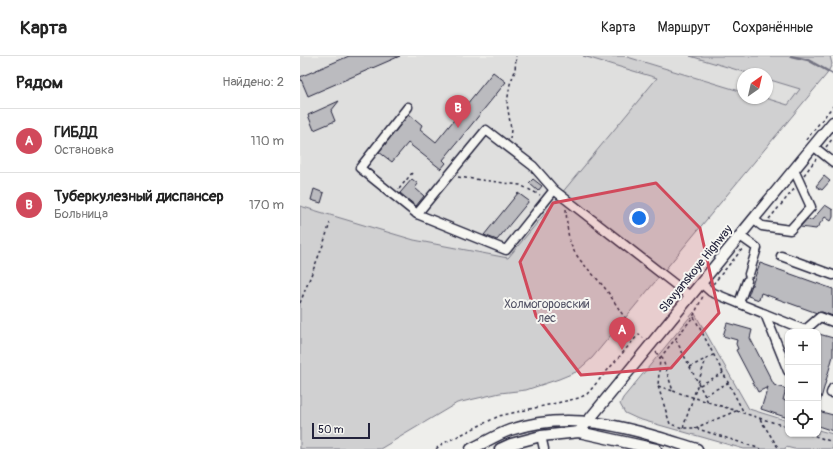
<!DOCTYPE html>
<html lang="ru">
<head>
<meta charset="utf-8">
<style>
  body { margin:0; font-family:Pangolin,sans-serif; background:#f2f2f2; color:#222 }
  .controls { position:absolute; right:12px; bottom:12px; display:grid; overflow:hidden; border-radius:8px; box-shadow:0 1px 3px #0004 }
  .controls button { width:36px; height:36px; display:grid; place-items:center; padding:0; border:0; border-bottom:1px solid #e0e0e0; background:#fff; color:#222; font:20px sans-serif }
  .compass { position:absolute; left:437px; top:12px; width:36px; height:36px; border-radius:50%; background:#fff; box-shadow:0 1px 3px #0004; rotate:34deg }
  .scale { position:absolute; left:12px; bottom:10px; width:58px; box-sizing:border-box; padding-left:4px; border:2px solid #22223b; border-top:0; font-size:11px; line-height:14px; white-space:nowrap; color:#22223b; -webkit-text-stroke:3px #f6f6f2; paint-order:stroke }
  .you { position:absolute; left:339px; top:162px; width:14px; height:14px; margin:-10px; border:3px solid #fff; border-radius:50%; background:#1a73e8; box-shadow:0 0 0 6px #1a73e833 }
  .badge { display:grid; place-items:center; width:26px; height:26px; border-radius:50%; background:#d1495b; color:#fff; font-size:13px; font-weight:700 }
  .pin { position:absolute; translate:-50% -33px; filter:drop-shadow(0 1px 2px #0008) }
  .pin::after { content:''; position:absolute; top:21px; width:14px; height:12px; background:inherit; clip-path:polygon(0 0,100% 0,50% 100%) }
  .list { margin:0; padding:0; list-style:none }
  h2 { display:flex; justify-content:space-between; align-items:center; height:52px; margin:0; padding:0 16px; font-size:17px }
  h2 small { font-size:13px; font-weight:400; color:#767676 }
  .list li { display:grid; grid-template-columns:26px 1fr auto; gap:12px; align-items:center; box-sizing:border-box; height:64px; padding:0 16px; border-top:1px solid #e0e0e0 }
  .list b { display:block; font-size:15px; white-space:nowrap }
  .list p { margin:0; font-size:13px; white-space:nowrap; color:#767676 }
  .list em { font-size:13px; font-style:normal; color:#767676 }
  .icon { flex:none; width:22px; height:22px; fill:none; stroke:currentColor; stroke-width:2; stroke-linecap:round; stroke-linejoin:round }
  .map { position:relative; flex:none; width:533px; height:393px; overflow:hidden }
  header { display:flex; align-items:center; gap:24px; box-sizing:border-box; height:56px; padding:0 20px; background:#fff; border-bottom:1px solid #e0e0e0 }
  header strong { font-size:19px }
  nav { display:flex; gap:22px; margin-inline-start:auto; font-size:14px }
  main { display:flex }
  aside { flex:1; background:#fff }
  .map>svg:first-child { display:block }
  .built { fill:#dfdfde }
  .green { fill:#d0d0d1; stroke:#797986 }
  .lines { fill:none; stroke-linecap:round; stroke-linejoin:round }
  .stream { stroke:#727281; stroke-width:2.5 }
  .building { fill:#bbbbbf; stroke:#22223b }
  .minor-casing { stroke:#22223b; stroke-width:11 }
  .major-casing { stroke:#22223b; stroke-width:13 }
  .path { stroke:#22223b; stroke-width:1.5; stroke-dasharray:3 3; stroke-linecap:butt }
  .minor { stroke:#f6f6f2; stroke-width:8 }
  .major { stroke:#f6f6f2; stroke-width:10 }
  .marked { fill:#d1495b; fill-opacity:0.2; stroke:#d1495b; stroke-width:3; stroke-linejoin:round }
  .labels { text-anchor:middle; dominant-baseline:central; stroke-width:4; stroke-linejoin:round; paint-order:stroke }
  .street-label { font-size:12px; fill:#22223b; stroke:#f6f6f2 }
  .park-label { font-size:12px; fill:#565668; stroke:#f6f6f2 }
</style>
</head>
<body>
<header>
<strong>Карта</strong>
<nav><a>Карта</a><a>Маршрут</a><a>Сохранённые</a></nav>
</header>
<main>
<aside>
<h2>Рядом<small>Найдено: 2</small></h2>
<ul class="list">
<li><span class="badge">A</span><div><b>ГИБДД</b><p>Остановка</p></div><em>110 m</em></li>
<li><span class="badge">B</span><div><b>Туберкулезный диспансер</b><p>Больница</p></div><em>170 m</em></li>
</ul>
</aside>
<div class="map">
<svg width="533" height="393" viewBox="0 0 533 393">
  <rect width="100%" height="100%" fill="#eeeeeb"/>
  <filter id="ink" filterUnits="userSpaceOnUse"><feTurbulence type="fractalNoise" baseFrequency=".025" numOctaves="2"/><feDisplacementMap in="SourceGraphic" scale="8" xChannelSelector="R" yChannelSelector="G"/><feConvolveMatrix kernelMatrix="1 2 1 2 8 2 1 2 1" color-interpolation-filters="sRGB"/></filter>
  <g filter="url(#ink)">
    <g class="built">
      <polygon points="0,0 283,0 358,22 208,202 114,184 0,150"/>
      <polygon points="324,0 390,0 451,18 443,18 443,36"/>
      <polygon points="467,23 500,33 488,49 465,42 467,42"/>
    </g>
    <g class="green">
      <polygon points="283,0 324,0 443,36 443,42 465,42 488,49 500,33 467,23 467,18 451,18 390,0 530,0 532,8 527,18 292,302 276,316 259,323 226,334 200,337 157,347 80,393 0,393 0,150 114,184 208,202 357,22"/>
      <polygon points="394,256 449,353 488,365 488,378 518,378 518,374 533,378 533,393 494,393 486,391 485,393 444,393 338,363 325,357 320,348 323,342"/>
    </g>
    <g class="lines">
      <polyline class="stream" points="491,0 508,4 533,18"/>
    </g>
    <g class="building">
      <polygon points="49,0 100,0 8,40 0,21"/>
      <polygon points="193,16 206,26 143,104 146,107 141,113 108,87 92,106 79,96 109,58 122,69 120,73 136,86"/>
      <polygon points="39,45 31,55 35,65 14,74 8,59"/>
      <polygon points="524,120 530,125 522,134 516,130"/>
      <polygon points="112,123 118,128 115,132 124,140 116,150 100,137"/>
      <polygon points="233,123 242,130 238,135 229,127"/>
      <polygon points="14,133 24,137 21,147 11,144"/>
      <polygon points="218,137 229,145 197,184 184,179"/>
      <polygon points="525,149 533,154 533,161 531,165 525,161 516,173 500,171 507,163 512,164"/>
      <polygon points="460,207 533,233 533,260 522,256 517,257 461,237 459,244 448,240"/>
      <polygon points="427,267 452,274 450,282 474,329 486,333 483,344 488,345 488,362 461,353 468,331 458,336 436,294 438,293 436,288 437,284 423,280"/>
      <polygon points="519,278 533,282 533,300 520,346 518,346"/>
      <polygon points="518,355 533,359 533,375 518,370"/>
    </g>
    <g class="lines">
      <g class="minor-casing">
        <g id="minor">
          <polyline points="108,51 60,112 117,158 186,74 233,110 254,134 390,240"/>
          <polyline points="513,90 533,106"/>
          <polyline points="117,158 206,194 254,134"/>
          <polyline points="453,163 462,170 490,174 511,151 494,114"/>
          <polyline points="440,180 457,192 449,218"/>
          <polyline points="481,200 533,219"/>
          <polyline points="401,227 411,236 505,274 505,276"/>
          <polyline points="439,247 447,225"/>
          <polyline points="465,258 488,315"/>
          <polyline points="505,274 520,261 533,266"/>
          <polyline points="533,332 531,337 533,337"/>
          <polyline points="241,380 244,393"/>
        </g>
      </g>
      <g class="major-casing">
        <g id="major">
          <polyline points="279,376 533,66"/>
          <path d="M 171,393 C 184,387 196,379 210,374 C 276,352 334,374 397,393"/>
          <polyline points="200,393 211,388 241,380 279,376 356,393"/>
        </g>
      </g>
      <g class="path">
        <polyline points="210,83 211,73 207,47 210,28 215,15 216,0"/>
        <polyline points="506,84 533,50"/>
        <polyline points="526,91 533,82"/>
        <polyline points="504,119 516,103"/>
        <polyline points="158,121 220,129 240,139"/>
        <polyline points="99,133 112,117"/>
        <path d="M 266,153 C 267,167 267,183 274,195 C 282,209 298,222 307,235 C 316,247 322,260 332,270"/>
        <polyline points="469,163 495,132"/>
        <polyline points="413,228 444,191"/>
        <polyline points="0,247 23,189 30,167"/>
        <polyline points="394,261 444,357"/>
        <polyline points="376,284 408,346"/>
        <polyline points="356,296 360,302 358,330 370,368 383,372 395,372 461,393"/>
        <polyline points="362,301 373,335 488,371"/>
        <polyline points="360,302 393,261 403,240"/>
        <polyline points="390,311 413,299"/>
        <polyline points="400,329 423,317"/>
        <polyline points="358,330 373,335"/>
        <polyline points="405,339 428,327"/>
        <polyline points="460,363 479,393"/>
        <polyline points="383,372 406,303"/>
        <polyline points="395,372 436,355"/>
        <polyline points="509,378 533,386"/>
        <polyline points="136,393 142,388 199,360 279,342 287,338 339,278 343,282"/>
      </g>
      <use href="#minor" class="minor"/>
      <use href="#major" class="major"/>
    </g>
  </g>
  <path class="marked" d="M 356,127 L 400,172 L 419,257 L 371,312 L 281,319 L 236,260 L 220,206 L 253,147 Z"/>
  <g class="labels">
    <g class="street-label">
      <text transform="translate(396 213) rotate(-51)">Slavyanskoye Highway</text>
    </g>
    <g class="park-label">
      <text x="247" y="248">Холмогоровский<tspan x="247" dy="14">лес</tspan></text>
    </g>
  </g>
</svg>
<div class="controls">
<button>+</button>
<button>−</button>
<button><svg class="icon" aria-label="locate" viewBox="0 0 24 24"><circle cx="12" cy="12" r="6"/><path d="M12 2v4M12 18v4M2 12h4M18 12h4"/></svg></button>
</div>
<svg class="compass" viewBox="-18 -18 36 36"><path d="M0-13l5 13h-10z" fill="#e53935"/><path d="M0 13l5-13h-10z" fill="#767676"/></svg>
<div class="scale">50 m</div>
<div class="you"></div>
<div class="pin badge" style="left:322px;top:294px">A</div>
<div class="pin badge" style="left:158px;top:72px">B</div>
</div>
</main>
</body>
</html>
